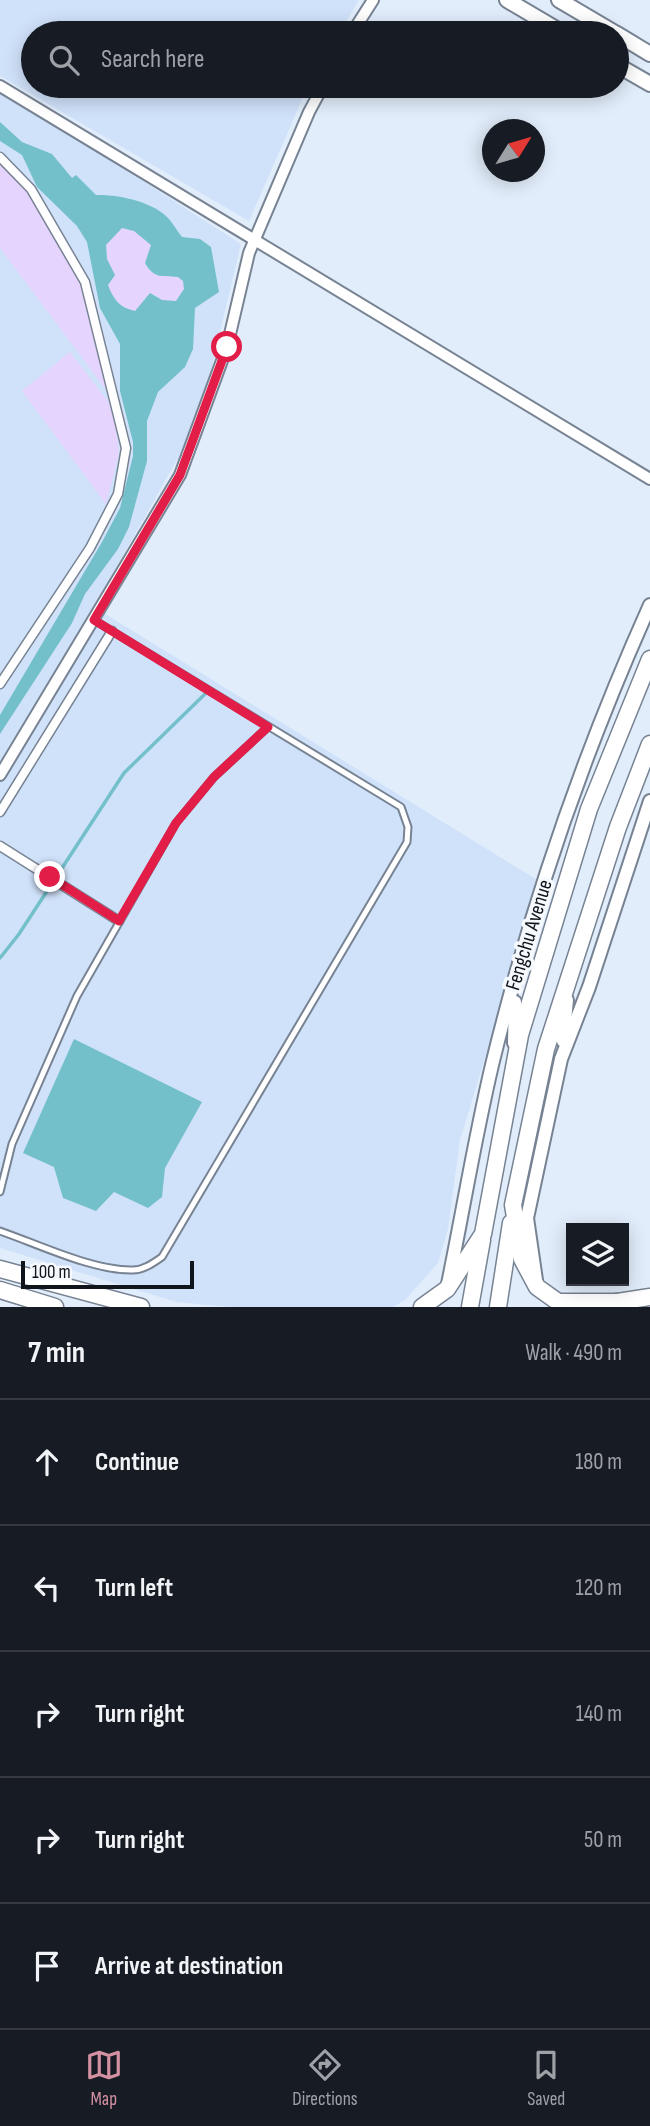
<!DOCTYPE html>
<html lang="en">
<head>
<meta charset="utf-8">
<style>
  body { margin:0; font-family:"Sofia Sans Condensed",sans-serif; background:#242831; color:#f1f3f6 }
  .controls { position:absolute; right:21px; bottom:21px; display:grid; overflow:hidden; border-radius:0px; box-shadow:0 4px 18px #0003 }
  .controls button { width:63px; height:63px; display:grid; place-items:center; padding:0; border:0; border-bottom:2px solid #363941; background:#171b24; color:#f1f3f6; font:35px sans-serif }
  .compass { position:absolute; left:482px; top:119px; width:63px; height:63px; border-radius:50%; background:#171b24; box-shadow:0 4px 18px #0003; rotate:53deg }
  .scale { position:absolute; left:21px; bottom:18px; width:173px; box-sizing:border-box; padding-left:7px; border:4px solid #10151b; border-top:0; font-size:19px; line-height:24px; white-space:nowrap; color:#10151b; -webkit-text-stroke:5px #f6f9fd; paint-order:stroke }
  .stop { position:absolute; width:21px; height:21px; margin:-16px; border:5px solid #e11d48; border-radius:50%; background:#fff }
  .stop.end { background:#e11d48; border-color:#fff; box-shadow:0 2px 7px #0008 }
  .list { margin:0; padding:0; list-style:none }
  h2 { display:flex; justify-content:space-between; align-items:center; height:91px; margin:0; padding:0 28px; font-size:30px }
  h2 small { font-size:23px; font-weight:400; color:#9ea1a6 }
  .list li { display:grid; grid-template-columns:46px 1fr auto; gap:21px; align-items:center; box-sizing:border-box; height:126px; padding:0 28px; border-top:2px solid #363941 }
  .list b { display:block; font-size:26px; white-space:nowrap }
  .list em { font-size:23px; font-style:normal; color:#9ea1a6 }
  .icon { flex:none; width:38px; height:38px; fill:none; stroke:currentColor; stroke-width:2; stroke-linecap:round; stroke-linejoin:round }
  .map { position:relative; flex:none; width:650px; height:1307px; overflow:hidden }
  .search { position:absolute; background:#171b24; box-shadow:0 4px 18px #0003; left:21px; right:21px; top:21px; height:77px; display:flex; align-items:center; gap:18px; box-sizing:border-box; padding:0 24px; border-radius:38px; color:#9ea1a6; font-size:26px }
  .sheet { height:721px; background:#171b24 }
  nav { display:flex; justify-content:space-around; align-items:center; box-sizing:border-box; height:98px; border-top:2px solid #363941; background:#171b24; font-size:19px; color:#9ea1a6 }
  nav a { display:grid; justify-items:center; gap:4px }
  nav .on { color:#d391a2 }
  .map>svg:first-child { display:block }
  .built { fill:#d0e2fa }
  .green { fill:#e5d4fd }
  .water { fill:#73c0cb; fill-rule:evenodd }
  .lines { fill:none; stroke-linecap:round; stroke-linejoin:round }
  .stream { stroke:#73c0cb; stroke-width:3.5 }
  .service-casing { stroke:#778393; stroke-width:9 }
  .pedestrian-casing { stroke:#778393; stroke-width:11 }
  .minor-casing { stroke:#778393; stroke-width:14 }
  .tertiary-casing { stroke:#778393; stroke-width:16 }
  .secondary-casing { stroke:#778393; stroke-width:18 }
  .primary-casing { stroke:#778393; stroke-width:19 }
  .service { stroke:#fff; stroke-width:5 }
  .pedestrian { stroke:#fff; stroke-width:8 }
  .minor { stroke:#fff; stroke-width:10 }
  .tertiary { stroke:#fff; stroke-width:12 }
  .secondary { stroke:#fff; stroke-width:14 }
  .primary { stroke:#fff; stroke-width:16 }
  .route { stroke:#e11d48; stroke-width:9 }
  .labels { text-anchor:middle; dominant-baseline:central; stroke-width:7; stroke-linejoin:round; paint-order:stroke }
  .street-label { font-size:21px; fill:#10151b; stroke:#f6f9fd }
</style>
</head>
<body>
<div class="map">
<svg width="650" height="1307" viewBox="0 0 650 1307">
  <rect width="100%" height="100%" fill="#e2edfb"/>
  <g class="built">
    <polygon points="0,0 359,0 339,33 33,33 33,86 308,86 249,221 0,76"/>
    <polygon points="0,94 85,144 241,244 199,421 94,607 539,881 460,1140 448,1229 438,1263 405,1300 393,1307 229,1307 176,1302 0,1248"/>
  </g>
  <g class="green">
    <polygon points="0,157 31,189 85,282 116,403 0,248"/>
    <path d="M 122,228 L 134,231 L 151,245 L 145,264 C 155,279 162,275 178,277 L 184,281 L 184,289 L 176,301 L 162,300 L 156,295 L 144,298 L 141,308 L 135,311 C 120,308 113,299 108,285 L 115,275 L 107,259 L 106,245 Z"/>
    <polygon points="70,352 113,408 119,453 106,504 22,391"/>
  </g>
  <g class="water">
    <path d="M 0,122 L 22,142 L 52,154 L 72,178 L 76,175 L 96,195 C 117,194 155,202 169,219 C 174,225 177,231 182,237 L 200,239 L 211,247 L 219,292 L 195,308 L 193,349 L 185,367 L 158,392 L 147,421 L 147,461 L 129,527 L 118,549 L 85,594 L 72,623 L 0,734 L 0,715 L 102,542 L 120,508 L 133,456 L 133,442 L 120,391 L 120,344 L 100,308 L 87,242 L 77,226 L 37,187 L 22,155 L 0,141 ZM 122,228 L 134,231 L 151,245 L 145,263 C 155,280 162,275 178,277 L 183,281 L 184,289 L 176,301 L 162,300 L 150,293 L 135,311 C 120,308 113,299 108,285 L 115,275 L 107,259 L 106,245 Z"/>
    <polygon points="74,1039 202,1102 165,1168 162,1197 148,1208 114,1192 96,1211 63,1198 54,1167 23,1153"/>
  </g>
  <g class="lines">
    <polyline class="stream" points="0,958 19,934 124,773 205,694"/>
    <g class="service-casing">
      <g id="service">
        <polyline points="0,1192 12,1144 77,996 176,823 214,777 268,727"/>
        <path d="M 0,1231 C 38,1244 93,1271 133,1270 C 144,1270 153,1263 162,1257 L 407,842 L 408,827 L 401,807 L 94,620"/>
      </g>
    </g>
    <g class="pedestrian-casing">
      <g id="pedestrian">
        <polyline points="0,157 31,189 85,282 126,448 118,494 90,548 0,684"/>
        <polyline points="0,812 112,631"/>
        <polyline points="0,846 119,921"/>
      </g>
    </g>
    <g class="minor-casing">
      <g id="minor">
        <polyline points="352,33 373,0"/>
        <polyline points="0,86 650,479"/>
        <polyline points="0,775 180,475 227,347 249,253 309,112 323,86"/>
      </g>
    </g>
    <g class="tertiary-casing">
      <g id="tertiary">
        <polyline points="563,1041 567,1000"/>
        <polyline points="514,1043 515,1002"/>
        <polyline points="536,1280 527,1218 561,1059 589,987 650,801"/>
        <path d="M 448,1284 C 463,1211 475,1137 492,1065 C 530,909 584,752 650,605"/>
      </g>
    </g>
    <g class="secondary-casing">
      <g id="secondary">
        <polyline points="507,0 563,33"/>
        <polyline points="559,0 615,33"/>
        <polyline points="617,34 650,54"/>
        <polyline points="617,65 650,84"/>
      </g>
    </g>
    <g class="primary-casing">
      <g id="primary">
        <polyline points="0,1269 141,1307"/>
        <polyline points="0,1290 55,1307"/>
        <polyline points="619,1302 558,1302 537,1287 522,1259 513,1205 546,1049 618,827 650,744"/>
        <polyline points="611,1303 650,1297"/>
        <polyline points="422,1307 447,1289 483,1234 520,1035 589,809 650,659"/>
        <polyline points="470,1307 482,1240"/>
        <polyline points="498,1307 511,1223"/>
      </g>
    </g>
    <use href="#service" class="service"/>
    <use href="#pedestrian" class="pedestrian"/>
    <use href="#minor" class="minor"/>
    <use href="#tertiary" class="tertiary"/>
    <use href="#secondary" class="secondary"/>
    <use href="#primary" class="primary"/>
  </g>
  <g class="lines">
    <polyline class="route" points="50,877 119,921 176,823 214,777 268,727 94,620 180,475 227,347"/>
  </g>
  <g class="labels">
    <g class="street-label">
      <text transform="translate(529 935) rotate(-73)">Fengchu Avenue</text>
    </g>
  </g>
</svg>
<div class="controls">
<button><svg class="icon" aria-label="layers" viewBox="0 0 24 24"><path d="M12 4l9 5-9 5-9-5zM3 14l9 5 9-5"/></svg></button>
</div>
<svg class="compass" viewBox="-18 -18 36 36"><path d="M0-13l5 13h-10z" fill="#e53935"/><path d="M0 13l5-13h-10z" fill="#9ea1a6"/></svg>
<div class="scale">100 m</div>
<div class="stop" style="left:227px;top:347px"></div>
<div class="stop end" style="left:50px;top:877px"></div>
<div class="search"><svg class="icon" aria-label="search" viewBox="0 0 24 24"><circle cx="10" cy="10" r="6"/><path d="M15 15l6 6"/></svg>Search here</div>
</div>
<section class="sheet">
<h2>7 min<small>Walk · 490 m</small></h2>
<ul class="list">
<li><svg class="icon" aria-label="ahead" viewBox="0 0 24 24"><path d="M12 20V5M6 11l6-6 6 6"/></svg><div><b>Continue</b></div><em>180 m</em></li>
<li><svg class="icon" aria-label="left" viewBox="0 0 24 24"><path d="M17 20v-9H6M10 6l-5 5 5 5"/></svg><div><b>Turn left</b></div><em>120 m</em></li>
<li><svg class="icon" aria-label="right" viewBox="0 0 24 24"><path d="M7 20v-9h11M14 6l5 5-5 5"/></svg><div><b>Turn right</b></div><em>140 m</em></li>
<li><svg class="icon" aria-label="right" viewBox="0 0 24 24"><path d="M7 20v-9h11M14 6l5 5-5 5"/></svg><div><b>Turn right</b></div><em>50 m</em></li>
<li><svg class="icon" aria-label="arrive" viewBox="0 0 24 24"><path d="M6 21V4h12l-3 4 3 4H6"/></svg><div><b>Arrive at destination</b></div></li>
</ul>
</section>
<nav>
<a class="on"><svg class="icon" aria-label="map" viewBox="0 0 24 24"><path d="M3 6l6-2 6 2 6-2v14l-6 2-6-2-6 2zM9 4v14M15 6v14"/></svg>Map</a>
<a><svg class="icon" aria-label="directions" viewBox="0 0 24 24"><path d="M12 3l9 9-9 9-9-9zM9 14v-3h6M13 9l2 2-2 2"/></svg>Directions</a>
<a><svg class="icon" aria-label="saved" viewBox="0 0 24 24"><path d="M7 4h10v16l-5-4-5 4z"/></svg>Saved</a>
</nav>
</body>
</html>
